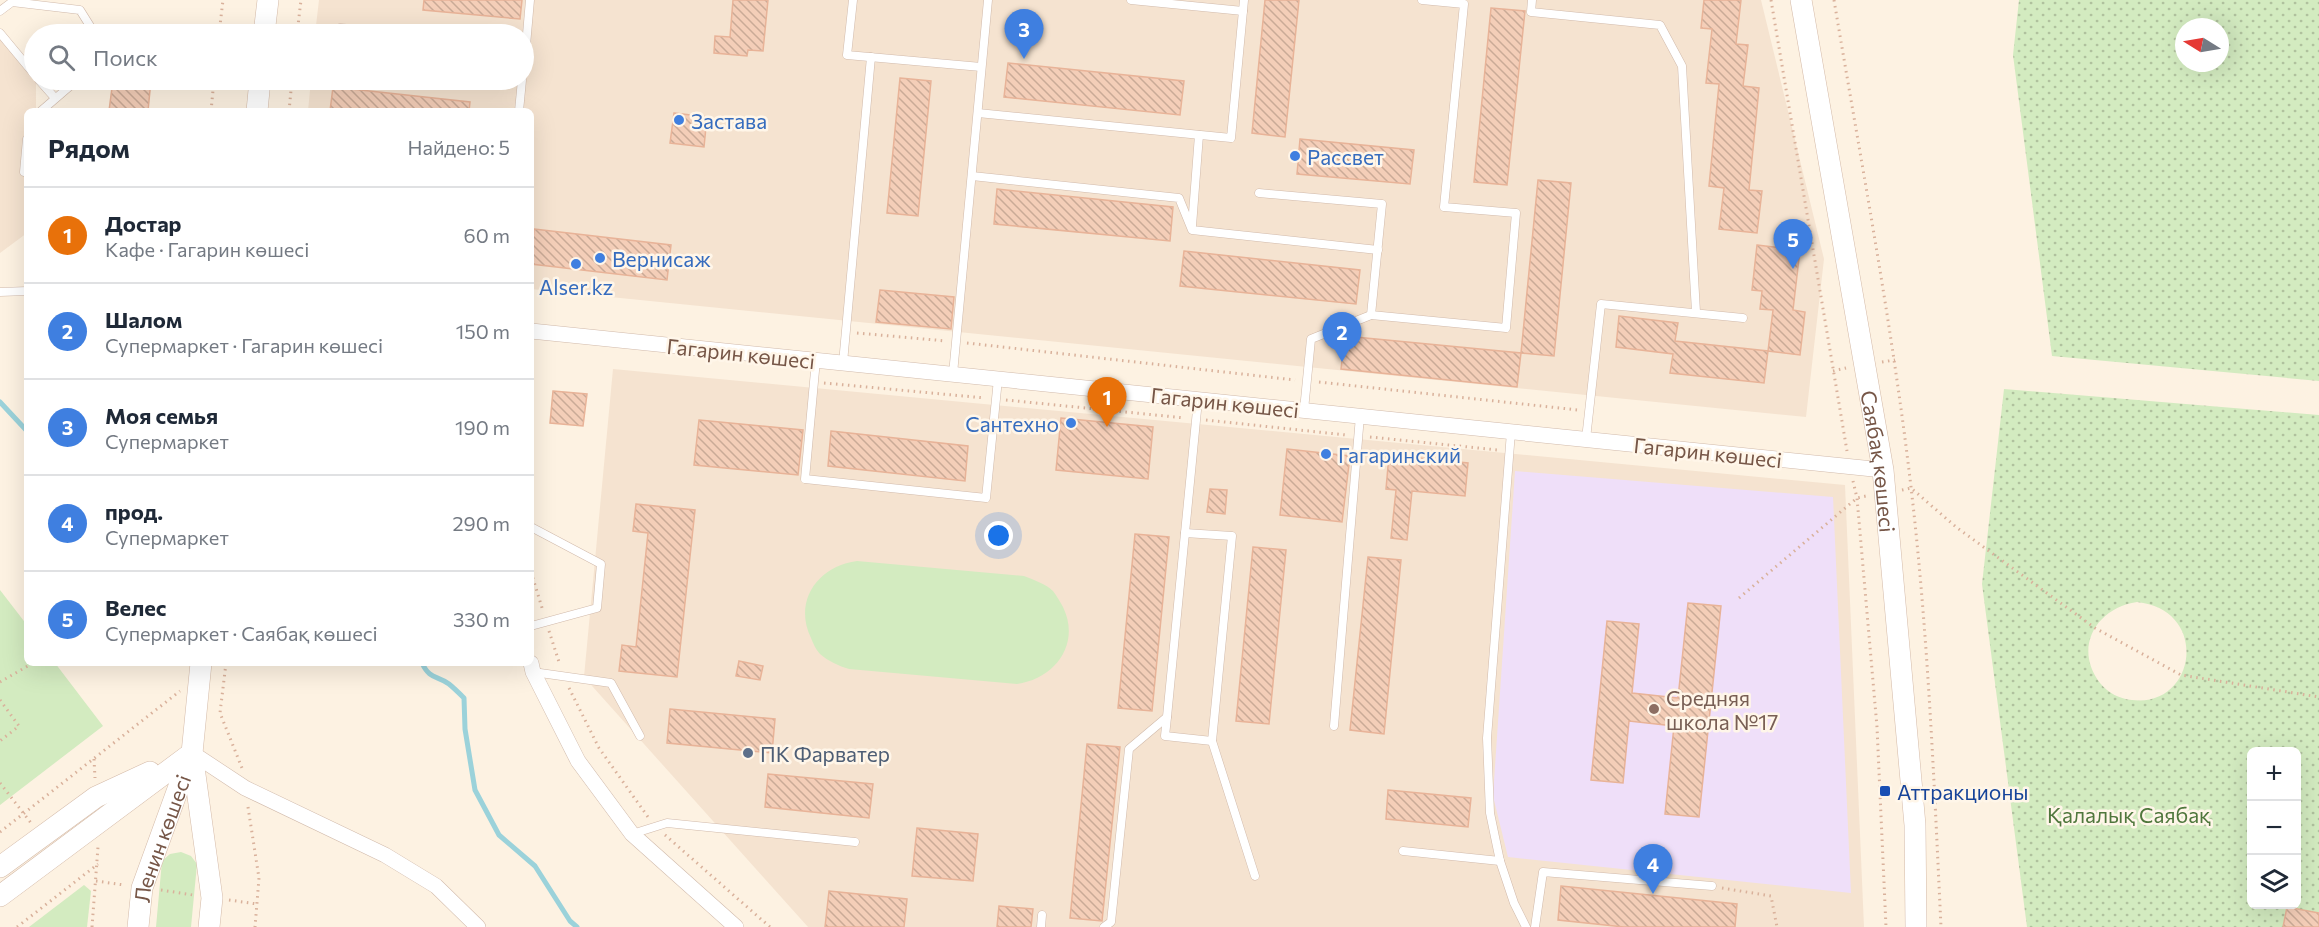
<!DOCTYPE html>
<html lang="ru">
<head>
<meta charset="utf-8">
<style>
  body { margin:0; font-family:Commissioner,sans-serif; background:#f2f2f3; color:#1f2937 }
  .controls { position:absolute; right:18px; bottom:18px; display:grid; overflow:hidden; border-radius:9px; box-shadow:0 6px 24px #0002 }
  .controls button { width:54px; height:54px; display:grid; place-items:center; padding:0; border:0; border-bottom:2px solid #e0e1e3; background:#fff; color:#1f2937; font:30px sans-serif }
  .compass { position:absolute; left:2175px; top:18px; width:54px; height:54px; border-radius:50%; background:#fff; box-shadow:0 6px 24px #0002; rotate:281deg }
  .you { position:absolute; left:999px; top:536px; width:21px; height:21px; margin:-15px; border:4px solid #fff; border-radius:50%; background:#1a73e8; box-shadow:0 0 0 9px #1a73e833 }
  .badge { display:grid; place-items:center; width:39px; height:39px; border-radius:50%; background:#ee6141; color:#fff; font-size:20px; font-weight:700 }
  .pin { position:absolute; translate:-50% -50px; filter:drop-shadow(0 2px 3px #0008) }
  .pin::after { content:''; position:absolute; top:32px; width:21px; height:18px; background:inherit; clip-path:polygon(0 0,100% 0,50% 100%) }
  .list { margin:0; padding:0; list-style:none }
  h2 { display:flex; justify-content:space-between; align-items:center; height:78px; margin:0; padding:0 24px; font-size:26px }
  h2 small { font-size:20px; font-weight:400; color:#747a83 }
  .list li { display:grid; grid-template-columns:39px 1fr auto; gap:18px; align-items:center; box-sizing:border-box; height:96px; padding:0 24px; border-top:2px solid #e0e1e3 }
  .list b { display:block; font-size:22px; white-space:nowrap }
  .list p { margin:0; font-size:20px; white-space:nowrap; color:#747a83 }
  .list em { font-size:20px; font-style:normal; color:#747a83 }
  .icon { flex:none; width:33px; height:33px; fill:none; stroke:currentColor; stroke-width:2; stroke-linecap:round; stroke-linejoin:round }
  .map { position:relative; flex:none; width:2319px; height:927px; overflow:hidden }
  .search { position:absolute; background:#fff; box-shadow:0 6px 24px #0002; left:24px; top:24px; width:510px; height:66px; display:flex; align-items:center; gap:15px; box-sizing:border-box; padding:0 21px; border-radius:33px; color:#747a83; font-size:22px }
  .panel { position:absolute; background:#fff; box-shadow:0 6px 24px #0002; left:24px; top:108px; width:510px; height:558px; border-radius:9px }
  .map>svg:first-child { display:block }
  .residential { fill:#f5e3d0 }
  .education { fill:#efdff9 }
  .grass { fill:#d3ebc0 }
  .park { fill:url(#park-dots); fill-rule:evenodd }
  .lines { fill:none; stroke-linecap:round; stroke-linejoin:round }
  .stream { stroke:#9bd2da; stroke-width:5 }
  .building { fill:url(#building-back-hatch); stroke:#e8b398; stroke-width:1.5 }
  .lane-casing { stroke:#d1baab; stroke-width:9 }
  .street-casing { stroke:#d1baab; stroke-width:16 }
  .secondary-casing { stroke:#d4baa8; stroke-width:22 }
  .path { stroke:#d9b19b; stroke-width:3; stroke-dasharray:1.5 4.5; stroke-linecap:butt }
  .lane { stroke:#fff; stroke-width:8 }
  .street { stroke:#fff; stroke-width:15 }
  .secondary { stroke:#fff; stroke-width:21 }
  .shop-dot { fill:#3f7fe0; stroke:#fff6e9; stroke-width:2 }
  .education-dot { fill:#8d6e63; stroke:#fff6e9; stroke-width:2 }
  .service-dot { fill:#5c6f8a; stroke:#fff6e9; stroke-width:2 }
  .transit-dot { fill:#1a4fb4; stroke:#fff6e9; stroke-width:2 }
  .labels { text-anchor:middle; dominant-baseline:central; stroke-width:5; stroke-linejoin:round; paint-order:stroke }
  .shop-label { font-size:21px; fill:#366cbe; stroke:#fff6e9; text-anchor:start }
  .street-label { font-size:21px; fill:#765647; stroke:#fff6e9 }
  .education-label { font-size:21px; fill:#785e54; stroke:#fff6e9; text-anchor:start }
  .service-label { font-size:21px; fill:#4e5e75; stroke:#fff6e9; text-anchor:start }
  .transit-label { font-size:21px; fill:#164399; stroke:#fff6e9; text-anchor:start }
  .park-label { font-size:21px; fill:#4f773c; stroke:#fff6e9 }
</style>
</head>
<body>
<div class="map">
<svg width="2319" height="927" viewBox="0 0 2319 927">
  <defs>
    <pattern id="park-dots" width="8" height="8" patternUnits="userSpaceOnUse" patternTransform="scale(1.5)"><rect width="8" height="8" fill="#d3ebc0"/><path d="M2 2h.1M6 6h.1" fill="none" stroke="#b0c19e" stroke-width="1.8" stroke-linecap="round"/></pattern>
    <pattern id="building-back-hatch" width="6" height="6" patternUnits="userSpaceOnUse" patternTransform="scale(1.5)"><rect width="6" height="6" fill="#f4ceb8"/><path d="M-1 5l2 2M0 0l6 6M5-1l2 2" fill="none" stroke="#caaa97"/></pattern>
  </defs>
  <rect width="100%" height="100%" fill="#fdf2e2"/>
  <g class="residential">
    <polygon points="319,0 1761,0 1824,259 1806,417 531,289 531,111 308,111 311,80 524,80 524,34 315,34"/>
    <polygon points="0,35 36,80 36,111 27,111 27,233 0,253"/>
    <polygon points="613,369 1845,485 1864,927 808,927 584,677"/>
  </g>
  <polygon class="education" points="1515,471 1833,497 1851,893 1508,857 1493,796"/>
  <g class="grass">
    <path d="M 857,561 L 1024,576 C 1034,580 1046,584 1053,591 C 1057,596 1060,602 1063,607 C 1081,644 1055,679 1017,684 L 849,669 C 839,666 828,661 820,654 C 816,650 813,643 811,638 C 793,601 818,566 857,561 Z"/>
    <polygon points="0,590 27,625 27,663 55,663 103,726 0,805"/>
    <polygon points="181,852 191,856 197,864 191,927 156,927 162,861 170,854"/>
    <polygon points="84,885 91,891 87,927 29,927"/>
  </g>
  <g class="park">
    <path d="M 2019,0 L 2319,0 L 2319,381 L 2052,356 L 2013,55 ZM 2184,27 L 2220,27 L 2220,63 L 2184,63 Z"/>
    <path d="M 2004,389 L 2319,415 L 2319,927 L 2027,927 L 1982,584 ZM 2137,602 C 2211,610 2196,708 2132,700 C 2120,699 2108,693 2100,683 C 2073,648 2096,608 2137,602 ZM 2252,752 L 2296,752 L 2296,904 L 2252,904 Z"/>
  </g>
  <g class="lines">
    <g class="stream">
      <polyline points="0,402 27,431"/>
      <path d="M 422,663 C 430,680 437,675 449,684 C 454,688 459,693 464,698 L 465,729 L 475,790 L 499,835 L 535,866 L 570,921 L 577,927"/>
    </g>
  </g>
  <g class="building">
    <polygon points="424,0 522,0 520,19 423,10"/>
    <polygon points="733,0 768,0 763,51 748,50 747,56 714,53 715,36 730,37"/>
    <polygon points="1265,0 1299,0 1285,137 1252,133"/>
    <polygon points="1704,0 1741,0 1736,44 1748,45 1743,86 1759,88 1749,190 1762,191 1757,233 1719,229 1724,188 1709,186 1719,84 1706,83 1712,29 1701,28"/>
    <polygon points="1491,8 1525,11 1507,185 1474,182"/>
    <polygon points="1008,63 1184,81 1180,115 1004,97"/>
    <polygon points="900,78 931,81 918,216 887,213"/>
    <polygon points="113,80 151,80 148,111 109,111"/>
    <polygon points="333,87 470,102 469,111 330,111"/>
    <polygon points="674,113 707,117 704,147 670,143"/>
    <polygon points="1300,139 1414,150 1410,184 1297,174"/>
    <polygon points="1538,180 1571,183 1554,356 1521,353"/>
    <polygon points="997,189 1173,207 1170,241 994,224"/>
    <polygon points="534,229 671,245 667,280 531,264"/>
    <polygon points="1757,245 1800,250 1793,310 1805,312 1800,355 1768,351 1773,310 1760,309 1762,291 1752,290"/>
    <polygon points="1184,251 1360,270 1356,304 1180,286"/>
    <polygon points="880,290 954,297 951,329 876,322"/>
    <polygon points="1619,316 1678,323 1675,341 1768,351 1764,383 1670,373 1673,354 1616,347"/>
    <polygon points="1345,336 1521,353 1517,387 1341,369"/>
    <polygon points="553,391 587,394 583,426 550,423"/>
    <polygon points="1061,418 1153,427 1148,479 1056,470"/>
    <polygon points="699,420 803,430 798,475 694,465"/>
    <polygon points="831,431 968,446 965,481 828,466"/>
    <polygon points="1287,449 1350,456 1342,522 1280,515"/>
    <polygon points="1389,455 1468,463 1465,496 1412,491 1407,540 1391,538 1396,490 1386,489"/>
    <polygon points="1210,489 1227,490 1225,514 1207,512"/>
    <polygon points="636,504 695,510 677,677 619,671 622,645 636,647 648,533 633,531"/>
    <polygon points="1135,534 1169,537 1152,711 1118,708"/>
    <polygon points="1253,547 1286,550 1269,724 1236,721"/>
    <polygon points="1368,557 1401,560 1384,734 1350,730"/>
    <polygon points="1688,603 1721,606 1699,817 1665,814 1674,726 1629,721 1623,783 1591,780 1607,621 1639,624 1632,693 1678,698"/>
    <polygon points="739,661 763,666 760,680 736,676"/>
    <polygon points="670,709 775,719 772,753 667,743"/>
    <polygon points="1087,744 1120,747 1102,921 1070,918"/>
    <polygon points="768,774 873,784 869,818 765,807"/>
    <polygon points="1388,790 1471,798 1468,827 1386,819"/>
    <polygon points="917,828 978,834 973,881 912,876"/>
    <polygon points="1561,886 1737,904 1735,927 1624,927 1558,920"/>
    <polygon points="829,891 907,899 904,927 825,927"/>
    <polygon points="999,906 1033,909 1031,927 997,927"/>
    <polygon points="2287,907 2319,913 2319,927 2283,927"/>
  </g>
  <g class="lines">
    <g class="lane-casing">
      <g id="lane">
        <polyline points="853,0 847,55 981,67"/>
        <polyline points="1131,0 1243,11"/>
        <polyline points="1532,0 1531,12 1660,25 1682,66 1696,312"/>
        <polyline points="0,11 12,2 80,10 95,34"/>
        <polyline points="340,28 414,34"/>
        <polyline points="0,33 34,74"/>
        <polyline points="524,68 530,0"/>
        <polyline points="39,80 55,98"/>
        <polyline points="41,111 77,80"/>
        <polyline points="519,111 522,80"/>
        <polyline points="978,113 1231,138 1244,0"/>
        <polyline points="27,139 24,172 27,173"/>
        <polyline points="972,176 1179,198 1192,230 1378,250"/>
        <polyline points="1259,193 1382,204 1371,315 1506,328 1516,213 1444,207 1464,4 1422,0"/>
        <polyline points="1192,226 1199,135"/>
        <polyline points="0,292 27,291"/>
        <polyline points="816,360 805,479 986,498 998,379"/>
        <polyline points="843,363 871,57"/>
        <polyline points="953,374 988,0"/>
        <polyline points="1304,410 1311,339 1371,315"/>
        <polyline points="1511,432 1487,738 1490,813 1500,861 1514,903 1526,927"/>
        <polyline points="1586,439 1601,304 1743,318"/>
        <polyline points="531,527 601,564 597,608 531,626"/>
        <polyline points="1185,533 1232,536 1212,741 1255,876"/>
        <polyline points="533,672 611,683 640,736"/>
        <polyline points="1167,717 1165,736 1212,741"/>
        <polyline points="1334,726 1360,416"/>
        <polyline points="632,834 667,823 855,842"/>
        <polyline points="1403,851 1500,861"/>
        <polyline points="1041,927 1042,915"/>
        <polyline points="1104,927 1111,922 1129,749 1167,717 1198,400"/>
        <polyline points="1535,927 1543,872 1712,886"/>
      </g>
    </g>
    <g class="street-casing">
      <g id="street">
        <polyline points="531,331 1883,470"/>
        <polyline points="531,663 533,672 578,761 632,834 736,927"/>
        <polyline points="192,753 245,788 385,855 436,886 478,927"/>
      </g>
    </g>
    <g class="secondary-casing">
      <g id="secondary">
        <path id="s1" d="M 1801,0 L 1883,470 L 1915,825 L 1916,927"/>
        <polyline points="264,34 268,0"/>
        <polyline points="257,111 260,80"/>
        <polyline points="201,663 192,753 212,898 209,927"/>
        <polyline points="0,867 96,797 150,772"/>
        <polyline points="0,896 192,753"/>
        <path id="s2" d="M 138,927 L 142,888 L 190,756"/>
      </g>
    </g>
    <g class="path">
      <polyline points="1771,0 1847,451"/>
      <path d="M 1834,0 C 1861,162 1892,324 1911,487 C 1928,633 1934,780 1941,927"/>
      <polyline points="219,34 223,0"/>
      <polyline points="297,34 301,0"/>
      <polyline points="211,111 214,80"/>
      <polyline points="289,111 292,80"/>
      <polyline points="857,333 946,341"/>
      <polyline points="967,343 1295,380"/>
      <polyline points="1882,362 1895,360"/>
      <polyline points="1833,371 1846,368"/>
      <polyline points="1319,382 1578,410"/>
      <polyline points="824,383 985,398"/>
      <polyline points="1006,400 1185,418"/>
      <polyline points="1206,420 1346,435"/>
      <polyline points="1370,437 1498,450"/>
      <polyline points="1853,481 1857,498 1877,727 1886,927"/>
      <polyline points="1902,490 1911,488 1956,527 2095,628 2181,675 2319,697"/>
      <polyline points="531,572 543,611"/>
      <polyline points="1739,598 1857,498 1866,496"/>
      <polyline points="549,631 560,665"/>
      <polyline points="226,663 220,713 242,768"/>
      <polyline points="0,682 33,663"/>
      <polyline points="569,688 599,748 648,817"/>
      <polyline points="0,700 19,726 0,741"/>
      <polyline points="94,759 95,778"/>
      <polyline points="0,783 31,823"/>
      <polyline points="248,807 259,878 255,927"/>
      <polyline points="0,832 180,691"/>
      <polyline points="665,835 770,927"/>
      <polyline points="96,881 124,885"/>
      <polyline points="1722,888 1771,896 1777,927"/>
      <polyline points="161,890 193,895"/>
      <polyline points="229,900 257,904"/>
      <polyline points="17,927 98,864"/>
      <polyline points="92,927 98,847"/>
    </g>
    <use href="#lane" class="lane"/>
    <use href="#street" class="street"/>
    <use href="#secondary" class="secondary"/>
  </g>
  <g class="shop-dot">
    <circle cx="679" cy="120" r="6"/>
    <circle cx="1295" cy="156" r="6"/>
    <circle cx="600" cy="258" r="6"/>
    <circle cx="576" cy="264" r="6"/>
    <circle cx="1071" cy="423" r="6"/>
    <circle cx="1326" cy="454" r="6"/>
  </g>
  <circle class="education-dot" cx="1654" cy="709" r="6"/>
  <circle class="service-dot" cx="748" cy="753" r="6"/>
  <rect class="transit-dot" x="1879" y="785" width="12" height="12" rx="3"/>
  <g class="labels">
    <g class="shop-label">
      <text x="691" y="120">Застава</text>
      <text x="1307" y="156">Рассвет</text>
      <text x="612" y="258">Вернисаж</text>
      <text x="576" y="286" text-anchor="middle">Alser.kz</text>
      <text x="1059" y="423" text-anchor="end">Сантехно</text>
      <text x="1338" y="454">Гагаринский</text>
    </g>
    <g class="street-label">
      <text transform="translate(741 353) rotate(6)">Гагарин көшесі</text>
      <text transform="translate(1225 402) rotate(6)">Гагарин көшесі</text>
      <text transform="translate(1708 452) rotate(6)">Гагарин көшесі</text>
      <text stroke="none"><textPath href="#s1" startOffset="468">Саябақ көшесі</textPath></text>
      <text stroke="none"><textPath href="#s2" startOffset="92">Ленин көшесі</textPath></text>
    </g>
    <g class="education-label">
      <text x="1666" y="697">Средняя<tspan x="1666" dy="24">школа №17</tspan></text>
    </g>
    <g class="service-label">
      <text x="760" y="753">ПК Фарватер</text>
    </g>
    <g class="transit-label">
      <text x="1897" y="791">Аттракционы</text>
    </g>
    <g class="park-label">
      <text x="2129" y="814">Қалалық Саябақ</text>
    </g>
  </g>
</svg>
<div class="controls">
<button>+</button>
<button>−</button>
<button><svg class="icon" aria-label="layers" viewBox="0 0 24 24"><path d="M12 4l9 5-9 5-9-5zM3 14l9 5 9-5"/></svg></button>
</div>
<svg class="compass" viewBox="-18 -18 36 36"><path d="M0-13l5 13h-10z" fill="#e53935"/><path d="M0 13l5-13h-10z" fill="#747a83"/></svg>
<div class="you"></div>
<div class="pin badge" style="left:1107px;top:427px;background:#e8710a">1</div>
<div class="pin badge" style="left:1342px;top:362px;background:#3f7fe0">2</div>
<div class="pin badge" style="left:1024px;top:59px;background:#3f7fe0">3</div>
<div class="pin badge" style="left:1653px;top:894px;background:#3f7fe0">4</div>
<div class="pin badge" style="left:1793px;top:269px;background:#3f7fe0">5</div>
<div class="search"><svg class="icon" aria-label="search" viewBox="0 0 24 24"><circle cx="10" cy="10" r="6"/><path d="M15 15l6 6"/></svg>Поиск</div>
<section class="panel">
<h2>Рядом<small>Найдено: 5</small></h2>
<ul class="list">
<li><span class="badge" style="background:#e8710a">1</span><div><b>Достар</b><p>Кафе · Гагарин көшесі</p></div><em>60 m</em></li>
<li><span class="badge" style="background:#3f7fe0">2</span><div><b>Шалом</b><p>Супермаркет · Гагарин көшесі</p></div><em>150 m</em></li>
<li><span class="badge" style="background:#3f7fe0">3</span><div><b>Моя семья</b><p>Супермаркет</p></div><em>190 m</em></li>
<li><span class="badge" style="background:#3f7fe0">4</span><div><b>прод.</b><p>Супермаркет</p></div><em>290 m</em></li>
<li><span class="badge" style="background:#3f7fe0">5</span><div><b>Велес</b><p>Супермаркет · Саябақ көшесі</p></div><em>330 m</em></li>
</ul>
</section>
</div>
</body>
</html>
